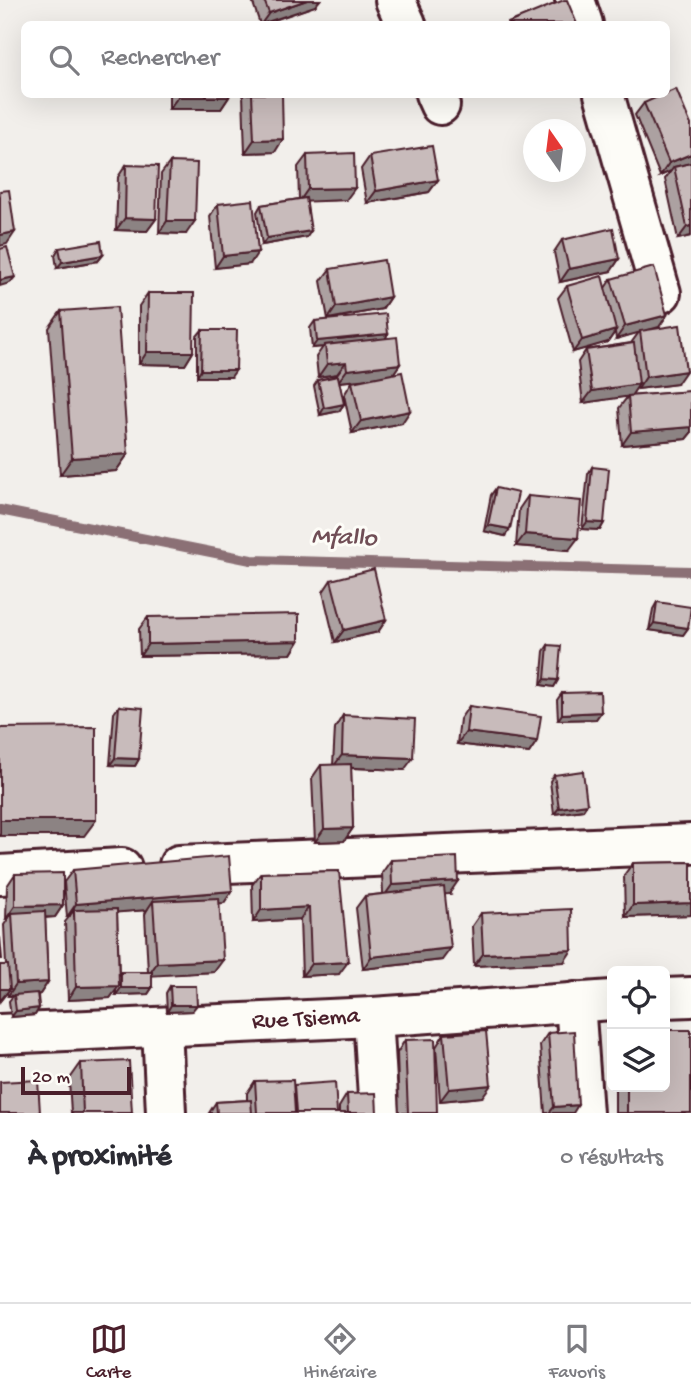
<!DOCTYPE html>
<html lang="fr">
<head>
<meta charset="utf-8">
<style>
  body { margin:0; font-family:"Gochi Hand",sans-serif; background:#f2f2f3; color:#2b2b33 }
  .controls { position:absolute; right:21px; bottom:21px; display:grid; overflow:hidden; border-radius:10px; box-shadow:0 7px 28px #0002 }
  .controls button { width:63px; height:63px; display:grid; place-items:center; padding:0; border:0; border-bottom:2px solid #e1e1e2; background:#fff; color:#2b2b33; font:35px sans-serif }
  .compass { position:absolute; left:523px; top:119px; width:63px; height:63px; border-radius:50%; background:#fff; box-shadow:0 7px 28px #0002; rotate:346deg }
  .scale { position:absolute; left:21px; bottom:18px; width:110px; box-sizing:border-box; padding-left:7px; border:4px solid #4a1f2b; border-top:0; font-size:19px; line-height:24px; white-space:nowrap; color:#4a1f2b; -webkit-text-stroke:5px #fdfcf7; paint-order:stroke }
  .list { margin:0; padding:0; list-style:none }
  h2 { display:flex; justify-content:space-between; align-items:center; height:91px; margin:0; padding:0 28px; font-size:30px }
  h2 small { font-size:23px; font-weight:400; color:#7c7c81 }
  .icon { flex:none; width:38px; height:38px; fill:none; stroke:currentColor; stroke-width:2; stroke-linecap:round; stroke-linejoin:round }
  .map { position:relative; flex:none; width:691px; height:1113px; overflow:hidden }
  .search { position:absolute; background:#fff; box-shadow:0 7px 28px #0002; left:21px; right:21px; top:21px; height:77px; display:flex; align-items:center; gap:18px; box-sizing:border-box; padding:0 24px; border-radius:10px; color:#7c7c81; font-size:26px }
  .sheet { height:189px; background:#fff }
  nav { display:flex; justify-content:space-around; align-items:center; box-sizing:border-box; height:98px; border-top:2px solid #e1e1e2; background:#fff; font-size:19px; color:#7c7c81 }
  nav a { display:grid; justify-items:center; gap:4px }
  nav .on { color:#4a1f2b }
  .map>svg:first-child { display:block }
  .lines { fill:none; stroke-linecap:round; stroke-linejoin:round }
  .stream { stroke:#8b6f75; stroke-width:10 }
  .minor-casing { stroke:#4a1f2b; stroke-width:44 }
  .minor { stroke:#fdfcf7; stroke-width:38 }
  .wall { fill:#aca1a1; stroke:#4a1f2b; stroke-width:2; fill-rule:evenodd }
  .shaded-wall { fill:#8c8383; stroke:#4a1f2b; stroke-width:2 }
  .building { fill:#c8bbbb; stroke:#4a1f2b; stroke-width:2 }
  .labels { text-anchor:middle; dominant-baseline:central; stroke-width:6; stroke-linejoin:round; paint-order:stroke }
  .street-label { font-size:24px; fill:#4a1f2b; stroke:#fdfcf7 }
  .water-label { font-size:26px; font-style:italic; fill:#704e56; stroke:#fdfcf7 }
</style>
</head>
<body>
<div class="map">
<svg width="691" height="1113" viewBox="0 0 691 1113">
  <rect width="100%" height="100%" fill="#f2efeb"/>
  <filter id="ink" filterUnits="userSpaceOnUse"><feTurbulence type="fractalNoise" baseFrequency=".0143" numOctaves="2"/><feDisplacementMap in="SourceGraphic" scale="14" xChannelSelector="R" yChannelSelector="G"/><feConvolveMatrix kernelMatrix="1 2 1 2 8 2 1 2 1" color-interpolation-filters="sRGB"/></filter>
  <g filter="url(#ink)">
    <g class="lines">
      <polyline class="stream" points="0,510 251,560 691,571"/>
      <g class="minor-casing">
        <g id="minor">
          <polyline points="395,0 406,24"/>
          <polyline points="575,0 583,24"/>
          <polyline points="435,94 440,105"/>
          <polyline points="604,94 661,293"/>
          <polyline points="179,865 691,844"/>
          <polyline points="0,875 122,868"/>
          <polyline points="665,998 691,997"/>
          <polyline points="575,1002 583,1113"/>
          <polyline points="373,1017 379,1113"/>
          <polyline points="162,1027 166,1113"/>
          <polyline points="0,1034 373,1017 612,1000"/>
        </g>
      </g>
      <use href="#minor" class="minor"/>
    </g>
    <g class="wall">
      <polygon points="252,0 320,0 315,6 263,24 260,24"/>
      <polygon points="169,94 229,94 229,97 221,109 169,109"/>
      <polygon points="243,94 282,94 275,152 245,153"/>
      <polygon points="644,103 691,125 691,236 678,239 665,179 671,171 660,176 635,115"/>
      <polygon points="307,155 346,200 307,201 307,237 262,245 257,212 261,205 299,199 298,167"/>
      <polygon points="370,156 438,180 429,192 367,203 361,169"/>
      <polygon points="170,162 186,234 159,233 161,174"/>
      <polygon points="126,165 156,219 147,231 116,230 118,177"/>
      <polygon points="218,204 250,264 215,268 210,216"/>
      <polygon points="562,240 619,259 611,271 560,282 554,252"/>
      <polygon points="59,248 103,255 98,261 57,268 55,255"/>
      <polygon points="330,269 390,297 382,309 328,319 321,281"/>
      <polygon points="611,279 667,315 659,327 649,330 677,384 638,389 637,386 631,396 691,391 691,433 686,439 622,445 619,408 628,396 583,403 578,362 586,350 631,343 639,332 616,339 615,332 608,342 573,352 558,298 567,286 605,288"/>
      <polygon points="148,293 193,352 185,365 139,364 139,306"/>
      <polygon points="61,311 128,454 116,471 60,475 49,328"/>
      <polygon points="315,321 386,338 400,364 393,374 402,423 352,433 344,395 352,382 368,379 339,382 344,404 339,411 320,415 314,386 318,380 337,376 337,374 318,377 316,357 323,347 312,348 310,328"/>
      <polygon points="202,330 231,377 197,377 197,336"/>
      <polygon points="592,467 604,523 600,530 582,529 588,474"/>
      <polygon points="496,488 505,536 484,531 491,495"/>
      <polygon points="528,496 569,550 516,546 519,509"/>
      <polygon points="331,580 386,620 378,632 335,642 323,592"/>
      <polygon points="657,602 688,628 683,635 649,630 653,609"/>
      <polygon points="148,617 299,641 291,654 140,656 139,629"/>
      <polygon points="548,645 558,680 554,687 541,685 544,651"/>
      <polygon points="562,693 601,712 596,719 558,720 557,700"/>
      <polygon points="119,706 139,759 135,766 110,765 114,713"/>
      <polygon points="469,706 537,741 529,753 457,744 460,719"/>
      <polygon points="343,715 404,770 351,768 353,828 344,841 315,842 312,778 321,765 333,765 335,728"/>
      <polygon points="554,775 587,804 583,810 554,814 550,781"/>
      <polygon points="391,860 449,894 445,894 442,960 363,969 356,908 365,896 383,894 382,873"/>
      <polygon points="691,862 691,915 625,917 624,875 633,863"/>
      <path d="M 73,870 L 224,903 L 219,903 L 214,972 L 152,975 L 152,988 L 148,994 L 116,995 L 116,990 L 110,998 L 68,1000 L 65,922 L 69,917 L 67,917 L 64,882 ZM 147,910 L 145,914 L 148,972 L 121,972 L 119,975 L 117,912 Z"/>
      <polygon points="339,871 339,974 302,976 300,919 253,922 252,885 261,873"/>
      <polygon points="15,874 63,905 55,917 45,918 48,982 40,994 38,995 39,1008 35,1015 11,1017 9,1001 13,996 8,996 7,992 0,1001 0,965 6,965 4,925 8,919 6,919 7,886"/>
      <polygon points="481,913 564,962 474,966 472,926"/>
      <polygon points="170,986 192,1011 167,1012 166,993"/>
      <polygon points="548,1033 573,1113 545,1113 540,1045"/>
      <polygon points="444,1034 482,1097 440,1101 436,1047"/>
      <polygon points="405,1040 437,1113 399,1113 397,1053"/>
      <polygon points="81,1063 132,1113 71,1113 69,1080"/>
      <polygon points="255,1081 293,1086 337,1113 209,1113 216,1102 247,1100 247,1093"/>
      <polygon points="615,1087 665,1087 691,1113 615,1113"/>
      <polygon points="347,1094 377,1113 339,1113 339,1107"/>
    </g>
    <g class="shaded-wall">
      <polygon points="307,0 320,0 315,6 261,24 269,13"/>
      <polygon points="178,97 229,97 221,109 169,109"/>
      <polygon points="283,139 275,152 245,153 254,140"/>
      <polygon points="691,154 691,163 674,167 671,171 660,176 669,163"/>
      <polygon points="438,180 429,192 367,203 376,191"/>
      <polygon points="355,188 346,200 299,202 308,189"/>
      <polygon points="125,218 156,219 147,231 116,230"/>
      <polygon points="167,221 195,221 186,234 159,233"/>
      <polygon points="691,226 691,236 678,239 687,227"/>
      <polygon points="311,231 307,237 262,245 267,238"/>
      <polygon points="15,232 7,244 0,246 0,235"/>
      <polygon points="258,252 250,264 215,268 223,256"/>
      <polygon points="103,255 98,261 57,268 62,262"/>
      <polygon points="619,259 611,271 560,282 569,269"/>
      <polygon points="15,277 10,283 0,286 0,280"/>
      <polygon points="390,297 382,309 328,319 336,307"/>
      <polygon points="667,315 659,327 616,339 625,326"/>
      <polygon points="616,330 608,342 573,352 582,340"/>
      <polygon points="388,334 384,341 325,345 323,347 312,348 317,341"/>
      <polygon points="147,352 193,352 185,365 139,364"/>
      <polygon points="346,362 337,374 318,377 327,364"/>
      <polygon points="400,364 391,377 338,382 347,370"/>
      <polygon points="201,370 236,370 231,377 197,377"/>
      <polygon points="686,371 677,384 638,389 646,377"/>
      <polygon points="639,384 631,396 583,403 592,391"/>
      <polygon points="344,404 339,411 320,415 324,408"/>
      <polygon points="410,411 402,423 352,433 361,421"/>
      <polygon points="691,427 691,433 686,439 622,445 631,432"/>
      <polygon points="128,454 116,471 60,475 72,458"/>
      <polygon points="587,522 604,523 600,530 582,529"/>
      <polygon points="488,525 510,529 505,536 484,531"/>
      <polygon points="525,534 578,538 569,550 516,546"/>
      <polygon points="386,620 378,632 335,642 344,630"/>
      <polygon points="654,623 688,628 683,635 649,630"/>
      <polygon points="299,641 291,654 140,656 148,644"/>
      <polygon points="545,679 558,680 554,687 541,685"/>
      <polygon points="601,712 596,719 558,720 562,714"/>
      <polygon points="466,732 537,741 529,753 457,744"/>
      <polygon points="342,755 413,758 404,770 333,767"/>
      <polygon points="115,758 139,759 135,766 110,765"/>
      <polygon points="587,804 583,810 554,814 559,808"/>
      <polygon points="0,820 96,820 84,836 0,836"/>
      <polygon points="353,828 344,841 315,842 324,829"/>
      <polygon points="458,881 449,894 383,898 392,885"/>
      <polygon points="232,891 224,903 154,909 153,901 147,910 74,916 74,910 69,917 67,917 76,904"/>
      <polygon points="691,903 691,915 625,917 633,905"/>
      <polygon points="63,905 55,917 13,918 12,913 8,919 6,919 15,906"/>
      <polygon points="309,907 300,919 253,922 261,910"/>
      <polygon points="451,948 442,960 363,969 371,957"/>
      <polygon points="572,950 564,962 474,966 483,954"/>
      <polygon points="223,960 214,972 148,976 157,963"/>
      <polygon points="348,962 339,974 302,976 311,964"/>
      <polygon points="48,982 40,994 8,996 16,984"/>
      <polygon points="119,986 110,998 68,1000 76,987"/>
      <polygon points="121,988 152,988 148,994 116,995"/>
      <polygon points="0,989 10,989 0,1001"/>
      <polygon points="171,1005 197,1005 192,1011 167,1012"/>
      <polygon points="39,1008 35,1015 11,1017 16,1011"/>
      <polygon points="491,1085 482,1097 440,1101 449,1089"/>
      <polygon points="578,1105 573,1113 549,1113 554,1107"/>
    </g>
    <g class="building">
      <polygon points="264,0 307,0 269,13"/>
      <polygon points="564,0 567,0 577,24 508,24 508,23"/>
      <polygon points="676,89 691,125 691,154 669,163 644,103 664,94 667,94 667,93"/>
      <rect x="178" y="94" width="51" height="3"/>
      <polygon points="252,94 282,94 283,139 254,140"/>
      <polygon points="432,146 438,180 376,191 370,156"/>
      <polygon points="354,153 355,188 308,189 307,155"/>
      <polygon points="170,162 197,163 195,221 167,221"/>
      <polygon points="691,163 691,226 687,227 674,167"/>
      <polygon points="126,165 158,166 156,219 125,218"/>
      <polygon points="9,190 15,232 0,235 0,191"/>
      <polygon points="306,198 311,231 267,238 261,205"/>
      <polygon points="253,200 258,252 223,256 218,204"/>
      <polygon points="613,228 619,259 569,269 562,240"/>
      <polygon points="101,241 103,255 62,262 59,248"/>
      <polygon points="7,247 15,277 0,280 0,249"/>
      <polygon points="384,260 390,297 336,307 330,269"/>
      <polygon points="654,267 667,315 625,326 611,279"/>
      <polygon points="602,276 616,330 582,340 567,286"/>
      <polygon points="148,293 194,293 193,352 147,352"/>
      <polygon points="117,307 128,454 72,458 61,311"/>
      <polygon points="386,314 388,334 317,341 315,321"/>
      <polygon points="680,325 686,371 646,377 640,331"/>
      <polygon points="202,330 237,330 236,370 201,370"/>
      <polygon points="397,337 400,364 347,370 346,362 327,364 325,345"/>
      <polygon points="634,343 639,384 592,391 586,350"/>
      <polygon points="402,372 410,411 361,421 352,382"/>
      <polygon points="338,376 344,404 324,408 318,380"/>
      <polygon points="691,391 691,427 631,432 628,396"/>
      <polygon points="592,467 609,469 604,523 587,522"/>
      <polygon points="496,488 518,493 510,529 488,525"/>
      <polygon points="528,496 581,501 578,538 525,534"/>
      <polygon points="374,569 386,620 344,630 331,580"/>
      <polygon points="657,602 691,607 688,628 654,623"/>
      <polygon points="299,614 299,641 148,644 148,617"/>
      <polygon points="548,645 561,646 558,680 545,679"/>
      <polygon points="600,692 601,712 562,714 562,693"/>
      <polygon points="119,706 143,708 139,759 115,758"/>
      <polygon points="469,706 541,716 537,741 466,732"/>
      <polygon points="343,715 415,719 413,758 342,755"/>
      <polygon points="96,727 96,820 0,820 0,728"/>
      <polygon points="351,764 353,828 324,829 321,765"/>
      <polygon points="583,771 587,804 559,808 554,775"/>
      <polygon points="229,856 232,891 76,904 73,870"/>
      <polygon points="457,857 458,881 392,885 391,860"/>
      <polygon points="691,862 691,903 633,905 633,863"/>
      <polygon points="339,871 348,962 311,964 309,907 261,910 261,873"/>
      <polygon points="63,873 63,905 15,906 15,874"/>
      <polygon points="444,887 451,948 371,957 365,896"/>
      <polygon points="219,898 223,960 157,963 153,901"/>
      <polygon points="117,909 119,986 76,987 74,910"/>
      <polygon points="571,909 572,950 483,954 481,913"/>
      <polygon points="45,911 48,982 16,984 12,913"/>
      <polygon points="0,937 2,959 0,959"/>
      <polygon points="0,965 8,965 10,989 0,989"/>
      <rect x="121" y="972" width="31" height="16"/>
      <polygon points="170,986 196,986 197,1005 171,1005"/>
      <polygon points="37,993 39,1008 16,1011 14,995"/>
      <polygon points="665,1030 691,1030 691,1113 627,1113 627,1087 665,1087"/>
      <polygon points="486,1031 491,1085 449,1089 444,1034"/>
      <polygon points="574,1031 578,1105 554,1107 548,1033"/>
      <polygon points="435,1039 437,1113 408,1113 405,1040"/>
      <polygon points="129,1061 132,1113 83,1113 81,1063"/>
      <polygon points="38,1080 40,1113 0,1113 0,1082"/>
      <polygon points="293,1080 295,1113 257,1113 255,1081"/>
      <polygon points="335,1082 337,1113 296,1113 294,1085"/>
      <polygon points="376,1093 377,1113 348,1113 347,1094"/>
      <polygon points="251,1100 252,1113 217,1113 216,1102"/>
    </g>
  </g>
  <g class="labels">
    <g class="street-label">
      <text transform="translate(306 1020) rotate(-3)">Rue Tsiema</text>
    </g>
    <g class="water-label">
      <text transform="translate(344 539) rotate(2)">Mfallo</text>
    </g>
  </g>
</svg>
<div class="controls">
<button><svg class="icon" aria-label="locate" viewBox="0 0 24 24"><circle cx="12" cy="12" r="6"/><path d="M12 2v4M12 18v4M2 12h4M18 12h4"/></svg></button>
<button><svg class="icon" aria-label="layers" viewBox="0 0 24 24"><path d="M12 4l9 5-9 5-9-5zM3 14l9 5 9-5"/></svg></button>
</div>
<svg class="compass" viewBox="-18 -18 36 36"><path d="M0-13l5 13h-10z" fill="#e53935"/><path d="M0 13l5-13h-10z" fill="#7c7c81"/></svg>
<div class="scale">20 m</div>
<div class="search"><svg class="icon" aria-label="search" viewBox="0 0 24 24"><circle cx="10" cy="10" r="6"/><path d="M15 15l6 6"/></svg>Rechercher</div>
</div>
<section class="sheet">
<h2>À proximité<small>0 résultats</small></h2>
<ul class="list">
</ul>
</section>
<nav>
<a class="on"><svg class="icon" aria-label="map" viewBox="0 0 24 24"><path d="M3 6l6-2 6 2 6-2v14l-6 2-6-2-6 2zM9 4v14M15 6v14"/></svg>Carte</a>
<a><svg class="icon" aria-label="directions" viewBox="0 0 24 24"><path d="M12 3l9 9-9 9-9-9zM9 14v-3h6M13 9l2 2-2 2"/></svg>Itinéraire</a>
<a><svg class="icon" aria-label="saved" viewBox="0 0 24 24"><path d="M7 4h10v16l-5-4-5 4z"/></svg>Favoris</a>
</nav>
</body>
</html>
